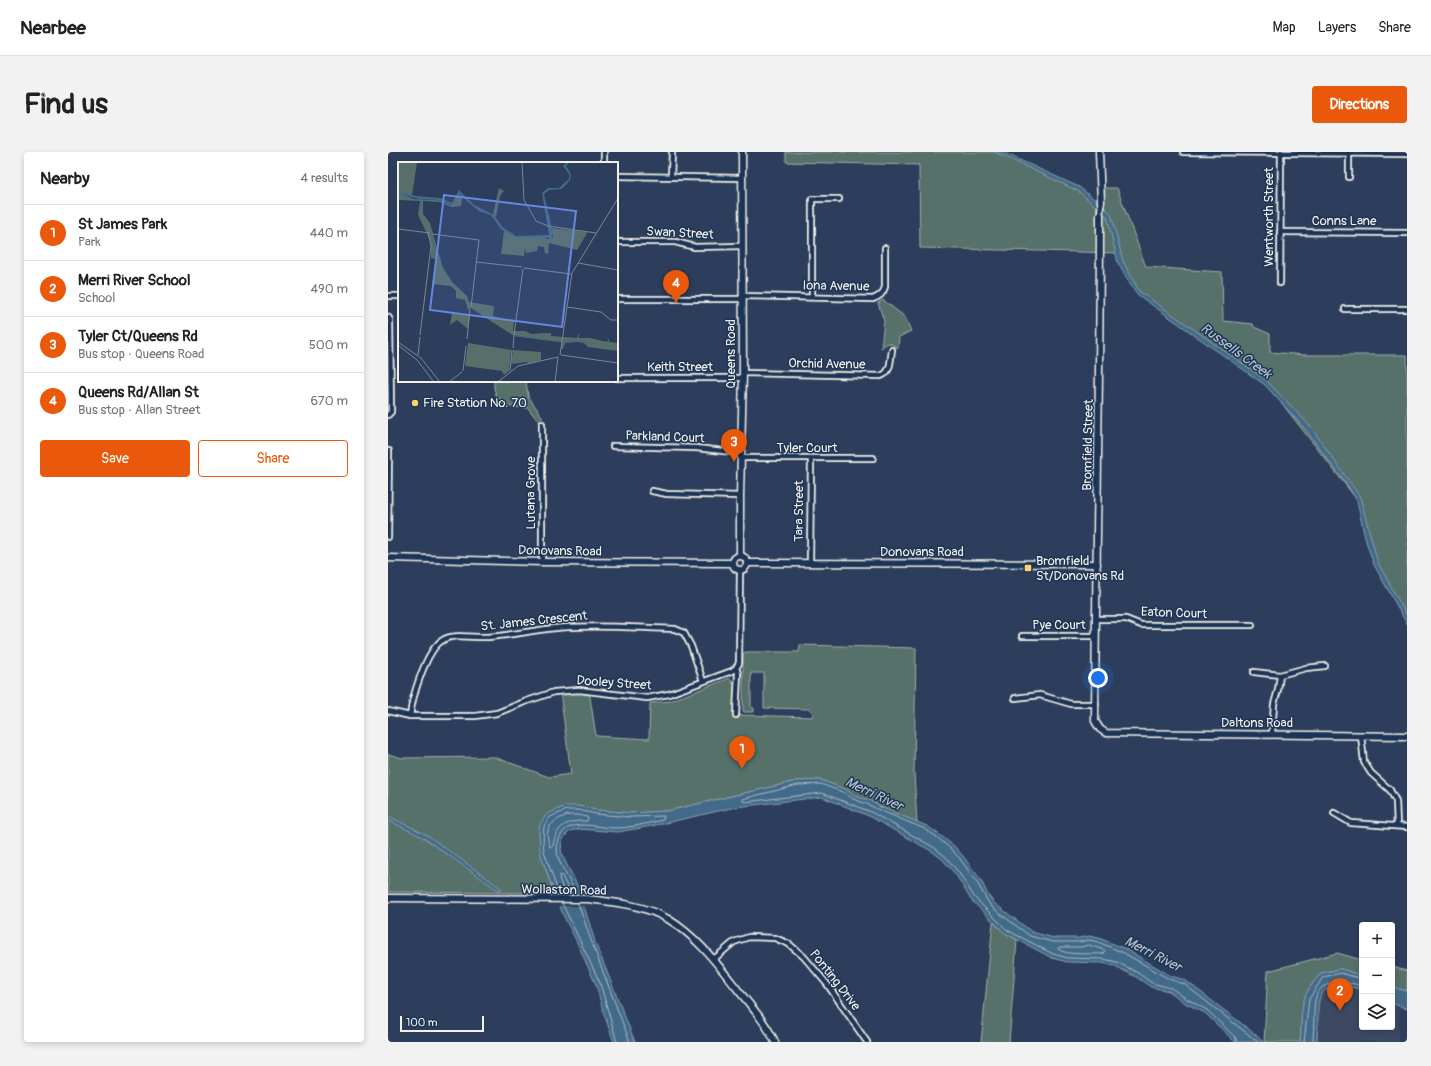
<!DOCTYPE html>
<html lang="en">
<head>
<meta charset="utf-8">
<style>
  body { margin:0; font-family:Pangolin,sans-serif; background:#f2f2f2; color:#222 }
  .controls { position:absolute; right:12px; bottom:12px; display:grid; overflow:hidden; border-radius:4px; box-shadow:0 2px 6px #0003 }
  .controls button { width:36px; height:36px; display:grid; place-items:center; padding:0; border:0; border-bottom:1px solid #e0e0e0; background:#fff; color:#222; font:20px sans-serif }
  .scale { position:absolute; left:12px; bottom:10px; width:84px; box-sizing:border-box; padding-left:4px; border:2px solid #f4f1e8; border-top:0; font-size:11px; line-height:14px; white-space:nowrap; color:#f4f1e8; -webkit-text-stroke:3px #1d3557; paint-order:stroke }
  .you { position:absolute; left:710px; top:526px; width:14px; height:14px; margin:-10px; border:3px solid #fff; border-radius:50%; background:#1a73e8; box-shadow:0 0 0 6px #1a73e833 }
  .badge { display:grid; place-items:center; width:26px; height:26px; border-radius:50%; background:#ea580c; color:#fff; font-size:13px; font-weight:700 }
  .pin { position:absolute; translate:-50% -33px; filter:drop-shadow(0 1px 2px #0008) }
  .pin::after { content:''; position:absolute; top:21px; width:14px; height:12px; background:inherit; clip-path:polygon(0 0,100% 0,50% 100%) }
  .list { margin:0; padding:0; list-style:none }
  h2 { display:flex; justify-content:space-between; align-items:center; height:52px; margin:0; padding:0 16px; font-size:17px }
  h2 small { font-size:13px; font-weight:400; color:#767676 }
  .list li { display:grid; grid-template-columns:26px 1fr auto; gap:12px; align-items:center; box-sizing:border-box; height:56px; padding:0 16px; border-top:1px solid #e0e0e0 }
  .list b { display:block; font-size:15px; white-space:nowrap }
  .list p { margin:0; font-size:13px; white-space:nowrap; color:#767676 }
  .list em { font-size:13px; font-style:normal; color:#767676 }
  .actions { display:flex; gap:8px; padding:12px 16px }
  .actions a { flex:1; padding:9px 0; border:1px solid #ea580c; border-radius:4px; text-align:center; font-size:14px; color:#ea580c }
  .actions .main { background:#ea580c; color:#fff }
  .icon { flex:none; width:22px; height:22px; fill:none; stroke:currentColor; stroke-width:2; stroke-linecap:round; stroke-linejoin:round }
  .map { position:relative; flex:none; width:1019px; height:890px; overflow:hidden; border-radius:4px }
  header { display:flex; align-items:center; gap:24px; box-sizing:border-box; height:56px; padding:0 20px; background:#fff; border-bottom:1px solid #e0e0e0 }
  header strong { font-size:19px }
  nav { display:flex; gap:22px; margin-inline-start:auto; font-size:14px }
  .intro { display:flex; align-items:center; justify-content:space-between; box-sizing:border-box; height:96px; padding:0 24px }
  h1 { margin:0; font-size:28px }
  .button { padding:10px 18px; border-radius:4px; background:#ea580c; color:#fff; font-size:14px; font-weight:700 }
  main { display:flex; gap:24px; padding:0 24px }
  aside { flex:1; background:#fff; border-radius:4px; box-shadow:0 2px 6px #0003 }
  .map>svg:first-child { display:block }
  .built { fill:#3d4963 }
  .green { fill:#576f6b; stroke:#a6b0aa }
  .water { fill:#426a89; stroke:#89a0af }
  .pier { fill:#2c3e5c }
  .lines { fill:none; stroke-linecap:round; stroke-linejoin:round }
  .shore { stroke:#adbbc2; stroke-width:1 }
  .minor-casing { stroke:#f4f1e8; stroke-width:8 }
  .tertiary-casing { stroke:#f4f1e8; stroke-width:9 }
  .minor { stroke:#1d3557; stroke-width:4.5 }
  .tertiary { stroke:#1d3557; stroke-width:6 }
  .poi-dot { fill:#ffd166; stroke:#1d3557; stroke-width:1.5 }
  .labels { text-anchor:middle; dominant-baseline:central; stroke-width:3; stroke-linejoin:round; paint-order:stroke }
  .street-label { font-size:13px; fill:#f4f1e8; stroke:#1d3557 }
  .poi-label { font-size:13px; fill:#f4f1e8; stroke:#1d3557; text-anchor:start }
  .water-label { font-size:14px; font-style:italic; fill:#b6c2c7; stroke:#1d3557 }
  .inset-road { fill:none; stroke:#7c8694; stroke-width:1 }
  .view { fill:#6887de; fill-opacity:0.15; stroke:#6887de; stroke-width:2 }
  .inset-edge { fill:none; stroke:#f4f1e8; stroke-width:2 }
</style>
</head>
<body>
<header>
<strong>Nearbee</strong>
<nav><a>Map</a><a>Layers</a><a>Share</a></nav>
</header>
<div class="intro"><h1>Find us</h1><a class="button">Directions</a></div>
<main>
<aside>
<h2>Nearby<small>4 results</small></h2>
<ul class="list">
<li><span class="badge">1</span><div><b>St James Park</b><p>Park</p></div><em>440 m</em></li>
<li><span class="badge">2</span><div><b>Merri River School</b><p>School</p></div><em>490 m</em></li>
<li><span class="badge">3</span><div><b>Tyler Ct/Queens Rd</b><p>Bus stop · Queens Road</p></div><em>500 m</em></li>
<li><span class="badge">4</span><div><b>Queens Rd/Allan St</b><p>Bus stop · Allan Street</p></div><em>670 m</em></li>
</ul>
<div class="actions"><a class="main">Save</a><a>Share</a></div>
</aside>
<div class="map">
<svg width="1019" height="890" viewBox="0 0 1019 890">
  <rect width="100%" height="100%" fill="#2c3e5c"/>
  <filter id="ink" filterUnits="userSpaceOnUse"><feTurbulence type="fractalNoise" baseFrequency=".025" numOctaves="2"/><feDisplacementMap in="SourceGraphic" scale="8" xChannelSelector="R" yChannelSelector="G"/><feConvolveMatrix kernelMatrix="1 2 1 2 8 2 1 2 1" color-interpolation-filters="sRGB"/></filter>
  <g filter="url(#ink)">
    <polygon class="built" points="946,835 966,835 974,838 974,875 1004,875 1004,851 1011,854 1011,890 929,890 930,854 932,844 937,838"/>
    <g class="green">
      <polygon points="398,0 608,0 691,38 712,59 712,36 729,36 758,115 834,120 835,169 865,172 866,175 882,182 882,200 916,203 1019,203 1019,468 988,413 970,349 878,231 751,141 730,101 532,96 531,13 398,10"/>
      <polygon points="495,148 517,165 523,179 511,185 510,196 502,191 498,192 493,196 496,169 490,151"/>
      <polygon points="106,229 138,229 140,244 155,266 151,267 147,265 140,256 114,254 115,250 113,247 109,246 106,236"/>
      <polygon points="412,493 528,496 526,622 529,670 492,655 481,648 466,644 459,638 433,628 409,629 279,659 243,661 208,658 190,654 152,700 166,741 0,740 0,602 14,606 106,605 161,625 183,622 172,540 201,539 208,584 261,587 262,551 282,549 342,526 347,533 347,563 424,565 425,562 424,559 421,557 376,556 376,521 363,521 363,556 366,556 366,560 356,560 355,559 355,502 357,500 411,500"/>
      <polygon points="605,770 617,781 629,788 621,890 593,890"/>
      <path d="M 949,801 L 974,808 L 974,824 L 953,817 L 933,821 C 927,829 920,836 917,845 C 912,857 914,876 912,890 L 876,890 L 880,819 Z"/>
      <polygon points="1004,815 1019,819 1019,839 1004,835"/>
    </g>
    <g class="water">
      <polygon points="607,0 614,0 691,35 715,54 723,62 735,109 751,139 878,228 922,274 972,345 990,411 1019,464 1019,472 986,413 977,386 969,349 960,334 917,277 877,233 750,143 742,132 730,111 719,64 690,39"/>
      <polygon points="433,628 459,638 466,644 481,648 492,655 539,674 552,683 567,695 575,704 593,728 600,743 606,751 644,780 666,786 691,786 701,784 711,786 738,797 783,824 797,828 867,882 875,890 847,890 817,861 797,851 781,839 763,835 748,825 727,814 714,811 679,810 664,806 617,781 583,748 568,723 555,708 545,700 481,664 434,645 348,655 264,674 230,680 191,677 182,679 177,684 174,690 173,698 175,705 191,737 207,790 247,890 226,890 216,862 208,833 187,786 177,767 166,741 152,700 151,679 152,672 159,662 178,654 190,654 208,658 243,661 279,659 409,629"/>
      <polygon points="0,664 39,683 114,737 110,738 36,686 0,668"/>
      <path d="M 953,817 L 974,824 L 974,838 C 966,835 958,834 949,835 C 930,836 930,849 930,865 C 930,873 929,882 929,890 L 912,890 C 914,876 912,857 917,845 C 920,836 927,829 933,821 Z"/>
      <polygon points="1004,835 1019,839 1019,857 1004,851"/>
    </g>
    <polygon class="pier" points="165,745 195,745 198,754 169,754"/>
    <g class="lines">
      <g class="shore">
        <path d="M 180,663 L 190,663 L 199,665 L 200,667 L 199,669 C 179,668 168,674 165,694 L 162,695 C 155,676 163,669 180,663 Z"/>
        <path d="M 171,743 L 156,699 L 155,690 L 156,674 L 162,665 L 179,658 L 190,658 L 208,662 L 242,665 L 276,664 L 275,668 C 260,671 243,676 227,676 C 213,676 196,670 182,675 C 173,678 169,690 169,698 C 169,712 184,729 188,743"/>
        <polyline points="177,743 171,726 172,723 174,724 183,743"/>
        <polyline points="174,751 212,831 229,890"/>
        <polyline points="190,751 204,791 242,890"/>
        <path d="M 701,793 L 716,798 L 717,800 L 715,802 C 704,801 678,804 670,797 L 671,795 L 692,795 Z"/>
        <polyline points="849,890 848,886 819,858 799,847 783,836 764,831 750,821 729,810 715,807 680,806 665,802 619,778 587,746 571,721 558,705 547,696 483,660 434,641 356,650 354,647 410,633 433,632 457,641 465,647 479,652 491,658 537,677 550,686 564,698 572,707 589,730 597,745 603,754 611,761 642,784 665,790 691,790 701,788 710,790 736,801 781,827 796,832 870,890"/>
        <polyline points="916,890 921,847 935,825 953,821 974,827"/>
        <path d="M 925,890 C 925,882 926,873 926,865 C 926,847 927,832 949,831 C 958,831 966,831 974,834"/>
      </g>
      <g class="minor-casing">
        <g id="minor">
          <polyline points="795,0 1019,2"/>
          <polyline points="216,11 216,0"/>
          <polyline points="229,24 354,26"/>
          <polyline points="283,24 284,0"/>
          <polyline points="961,25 961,1"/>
          <polyline points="712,63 713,50"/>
          <polyline points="892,80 1019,81"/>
          <polyline points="229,90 287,90 307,95 354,94"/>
          <polyline points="892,131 893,0"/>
          <polyline points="0,144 11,144"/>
          <path d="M 354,144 L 485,147 C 492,144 495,142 497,135 L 497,96"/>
          <polyline points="424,145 424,47 451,47"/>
          <polyline points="229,147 354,147"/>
          <polyline points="957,157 1019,157"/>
          <polyline points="0,165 2,168 3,260 0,263"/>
          <path d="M 355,221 L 493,224 C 504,220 502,207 504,198"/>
          <polyline points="229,226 354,226"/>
          <polyline points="225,294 308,296 353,301"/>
          <polyline points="353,306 485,306"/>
          <polyline points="264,339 279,342 352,344"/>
          <polyline points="0,385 1,299"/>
          <polyline points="154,410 154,272"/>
          <polyline points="422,411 423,307"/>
          <polyline points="708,467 738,467 753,473 864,473"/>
          <polyline points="634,484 708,484"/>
          <polyline points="348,516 350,521 348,563"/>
          <polyline points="866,520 892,523 918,516 937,514"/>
          <polyline points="627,546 652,543 683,552 708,552"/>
          <polyline points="0,559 22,564 87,564 109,561 139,549 166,540 191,538 259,546 281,542 344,519 348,516 351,511 352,419"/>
          <path d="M 22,564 C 24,546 38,497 55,488 C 67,481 86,486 100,485 C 127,483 154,476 181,475 C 216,473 252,476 287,477 L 296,481 L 303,494 L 315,529"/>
          <polyline points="884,582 886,552 890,538 892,523"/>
          <polyline points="973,583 976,610 983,621 1002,638 1008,649 1009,673"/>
          <polyline points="946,661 963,671 1019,675"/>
          <polyline points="326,807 346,790 361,785 387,786 401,792 416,805 439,832 479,890"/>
        </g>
      </g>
      <g class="tertiary-casing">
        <g id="tertiary">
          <polyline points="711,0 713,50"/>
          <path d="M 712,63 C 712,232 708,400 707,569 L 712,577 L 718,581 L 1019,584"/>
          <polyline points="352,403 352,344 355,221 354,0"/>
          <circle cx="352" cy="411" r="7"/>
          <polyline points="0,406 154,410 344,411"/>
          <polyline points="360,411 709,412"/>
          <path d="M 0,746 L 200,747 C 227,750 256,753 280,767 C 307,783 327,809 346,833 C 361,852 377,869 387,890"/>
        </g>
      </g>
      <use href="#minor" class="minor"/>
      <use href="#tertiary" class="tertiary"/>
    </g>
  </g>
  <g class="poi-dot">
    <circle cx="27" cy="251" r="4"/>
    <rect x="636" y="412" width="8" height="8" rx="2"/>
  </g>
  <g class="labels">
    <g class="street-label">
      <text transform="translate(881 65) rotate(-90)">Wentworth Street</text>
      <text x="956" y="69">Conns Lane</text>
      <text transform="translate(292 81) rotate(3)">Swan Street</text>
      <text transform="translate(448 134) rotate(1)">Iona Avenue</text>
      <text transform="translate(343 202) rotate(-90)">Queens Road</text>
      <text transform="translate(439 212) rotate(1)">Orchid Avenue</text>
      <text x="292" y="215">Keith Street</text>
      <text transform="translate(277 285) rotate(2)">Parkland Court</text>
      <text transform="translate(700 293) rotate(-89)">Bromfield Street</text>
      <text x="419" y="296">Tyler Court</text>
      <text transform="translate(143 341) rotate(-90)">Lutana Grove</text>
      <text transform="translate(411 359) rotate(-90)">Tara Street</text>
      <text transform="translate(172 399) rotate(1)">Donovans Road</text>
      <text x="534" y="400">Donovans Road</text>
      <text transform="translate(786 461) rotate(2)">Eaton Court</text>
      <text transform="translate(146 469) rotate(-6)">St. James Crescent</text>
      <text x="671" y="473">Pye Court</text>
      <text transform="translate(226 531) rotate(4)">Dooley Street</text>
      <text x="869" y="571">Daltons Road</text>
      <text transform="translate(176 738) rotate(1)">Wollaston Road</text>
      <text transform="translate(447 828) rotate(52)">Ponting Drive</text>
    </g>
    <g class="poi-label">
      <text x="35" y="251">Fire Station No. 70</text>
      <text x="648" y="409">Bromfield<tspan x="648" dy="15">St/Donovans Rd</tspan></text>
    </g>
    <g class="water-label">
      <text transform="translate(848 199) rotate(36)">Russells Creek</text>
      <text transform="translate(486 642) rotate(25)">Merri River</text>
      <text transform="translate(765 802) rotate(27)">Merri River</text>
    </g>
  </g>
  <g transform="translate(10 10)">
    <rect width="220" height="220" fill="#2c3e5c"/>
    <path d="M 0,0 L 19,0 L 14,34 L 0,29 ZM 101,26 L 106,29 L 102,34 L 98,55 L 95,52 ZM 0,31 L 16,37 L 40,38 L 53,43 L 61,33 L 64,35 L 63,44 L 54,45 L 41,40 L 25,39 L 25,52 L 32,61 L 44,104 L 54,120 L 69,134 L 71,140 L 96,144 L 95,154 L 116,159 L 115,169 L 127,169 L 133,172 L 148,171 L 153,171 L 153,174 L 179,176 L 180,173 L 182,171 L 180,176 L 192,176 L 209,180 L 211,176 L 211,180 L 220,181 L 220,189 L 190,185 L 186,181 L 179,180 L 167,181 L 165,187 L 163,187 L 164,180 L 116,174 L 73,146 L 70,148 L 67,138 L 58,136 L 58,129 L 53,124 L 34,122 L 38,97 L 33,96 L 33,80 L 20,53 L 22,39 L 0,38 ZM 154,66 L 189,70 L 188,73 L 179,88 L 151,81 L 150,92 L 147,91 L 146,85 L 140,84 L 139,89 L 128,91 L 127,86 L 126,94 L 103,92 L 106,69 L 121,76 L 138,74 L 150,77 L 155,75 ZM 54,151 L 72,153 L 70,167 L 59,158 L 52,163 ZM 70,181 L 113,188 L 111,209 L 106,213 L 104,209 L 67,204 ZM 115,188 L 143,190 L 143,198 L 130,202 L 129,200 L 113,202 Z" fill="#576f6b"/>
    <path d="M 169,0 L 172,0 L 168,4 L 173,12 L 172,18 L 164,27 L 151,28 L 146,32 L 155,71 L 154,76 L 118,76 L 103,67 L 93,53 L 81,49 L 62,33 L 55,43 L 40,38 L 23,37 L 24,42 L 23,52 L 30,63 L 42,95 L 45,106 L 54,120 L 69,134 L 75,149 L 116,174 L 119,173 L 164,180 L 179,178 L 220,185 L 179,179 L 167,181 L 116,174 L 75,149 L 69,134 L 54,121 L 43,104 L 30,63 L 23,52 L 22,37 L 0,32 L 0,29 L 18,34 L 42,36 L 54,41 L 61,28 L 76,43 L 96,53 L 104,65 L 118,74 L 151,73 L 144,31 L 150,26 L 161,26 L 171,17 L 171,12 L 165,4 Z" fill="#426a89"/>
    <path class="inset-road" d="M 124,0 L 126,38 L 138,59 L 150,64 L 198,71M 0,67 L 32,71M 34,72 L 81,78 L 73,145M 78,100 L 124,105M 180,101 L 220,108M 126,106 L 173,112M 169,145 L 203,150 L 213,158 L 220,158M 22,173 L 33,84 L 30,71M 116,173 L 125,107M 69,177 L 72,147M 0,180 L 23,196 L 42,220M 0,183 L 19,198 L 36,220M 115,186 L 116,174M 20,193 L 22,175M 162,193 L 174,111 L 220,36M 163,193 L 220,201M 65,209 L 68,184M 112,209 L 114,188M 51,220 L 64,210M 100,220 L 120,204 L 160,195M 157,220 L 160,195"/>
    <path class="view" d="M 46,33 L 178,49 L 164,165 L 32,148 Z"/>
    <rect width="220" height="220" class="inset-edge"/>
  </g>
</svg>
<div class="controls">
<button>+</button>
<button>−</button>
<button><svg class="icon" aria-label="layers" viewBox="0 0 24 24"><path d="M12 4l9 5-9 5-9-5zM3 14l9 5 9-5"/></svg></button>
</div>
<div class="scale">100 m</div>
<div class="you"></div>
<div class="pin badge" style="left:354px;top:617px">1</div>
<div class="pin badge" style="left:952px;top:859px">2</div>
<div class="pin badge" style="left:346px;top:310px">3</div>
<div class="pin badge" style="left:288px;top:151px">4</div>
</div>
</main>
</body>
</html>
